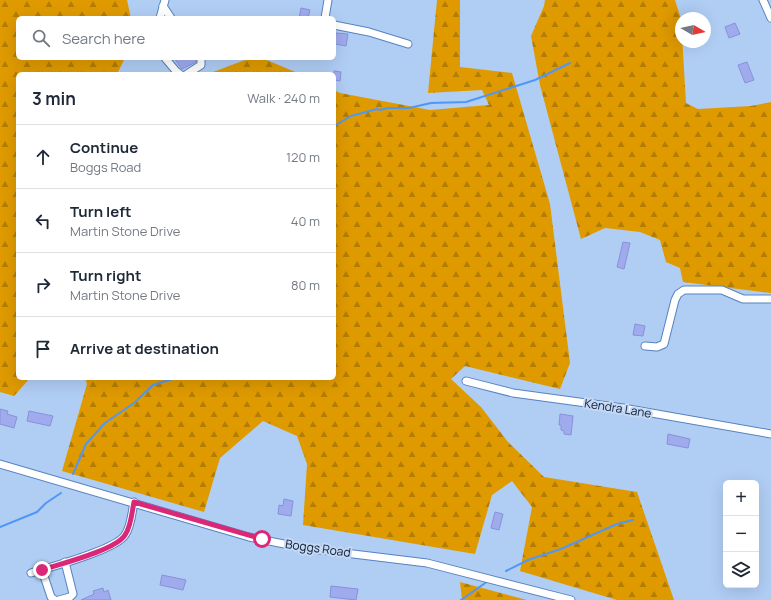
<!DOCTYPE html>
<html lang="en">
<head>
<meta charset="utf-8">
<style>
  body { margin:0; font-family:Manrope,sans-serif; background:#f6f6f7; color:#1f2937 }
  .controls { position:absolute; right:12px; bottom:12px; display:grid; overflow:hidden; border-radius:6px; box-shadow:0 4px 16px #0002 }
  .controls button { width:36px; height:36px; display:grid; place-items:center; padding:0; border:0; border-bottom:1px solid #e0e1e3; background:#fff; color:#1f2937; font:20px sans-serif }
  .compass { position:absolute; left:675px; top:12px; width:36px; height:36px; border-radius:50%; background:#fff; box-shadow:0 4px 16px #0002; rotate:99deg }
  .stop { position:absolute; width:12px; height:12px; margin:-9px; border:3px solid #db2777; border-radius:50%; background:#fff }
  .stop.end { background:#db2777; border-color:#fff; box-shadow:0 1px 4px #0008 }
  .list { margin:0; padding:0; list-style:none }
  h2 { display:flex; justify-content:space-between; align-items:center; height:52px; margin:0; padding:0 16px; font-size:17px }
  h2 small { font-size:13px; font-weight:400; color:#747a83 }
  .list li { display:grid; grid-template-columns:26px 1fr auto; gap:12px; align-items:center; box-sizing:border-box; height:64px; padding:0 16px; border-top:1px solid #e0e1e3 }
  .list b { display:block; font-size:15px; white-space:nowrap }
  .list p { margin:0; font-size:13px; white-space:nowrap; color:#747a83 }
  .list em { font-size:13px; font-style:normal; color:#747a83 }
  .icon { flex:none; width:22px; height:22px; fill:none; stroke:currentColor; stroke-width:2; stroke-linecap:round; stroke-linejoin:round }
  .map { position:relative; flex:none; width:771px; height:600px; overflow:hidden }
  .search { position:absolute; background:#fff; box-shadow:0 4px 16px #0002; left:16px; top:16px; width:320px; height:44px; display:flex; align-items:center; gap:10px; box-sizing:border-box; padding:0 14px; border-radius:6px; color:#747a83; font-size:15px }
  .panel { position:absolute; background:#fff; box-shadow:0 4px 16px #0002; left:16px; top:72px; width:320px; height:308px; border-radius:6px }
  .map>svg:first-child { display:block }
  .forest { fill:url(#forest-firs) }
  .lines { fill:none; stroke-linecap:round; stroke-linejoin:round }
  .stream { stroke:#4f97f7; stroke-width:2 }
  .building { fill:#a0abee; stroke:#8792d9 }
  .minor-casing { stroke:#5683c0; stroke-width:9 }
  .minor { stroke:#fff; stroke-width:7 }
  .route { stroke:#db2777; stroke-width:5 }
  .labels { text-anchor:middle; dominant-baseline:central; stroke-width:4; stroke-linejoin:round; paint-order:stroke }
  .street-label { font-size:12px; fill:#0b1d36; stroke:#c6d9f4 }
</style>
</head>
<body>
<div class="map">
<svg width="771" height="600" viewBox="0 0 771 600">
  <defs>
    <pattern id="forest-firs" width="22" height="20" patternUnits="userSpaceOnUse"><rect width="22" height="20" fill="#df9a00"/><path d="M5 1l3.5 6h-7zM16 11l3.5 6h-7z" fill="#b37d03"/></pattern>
  </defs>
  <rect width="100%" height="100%" fill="#b0cdf4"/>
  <g class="forest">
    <polygon points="0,0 127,0 131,18 18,18 18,58 125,58 117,74 18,74 18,378 30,378 14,396 0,392"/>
    <polygon points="437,0 460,0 460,67 512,73 550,204 570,363 560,389 465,366 451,379 481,407 508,442 544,477 637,492 674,600 617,600 520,571 532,507 512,481 492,495 475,554 303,525 307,464 297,436 263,421 220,458 204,512 62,471 87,384 85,378 334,378 334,90 340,93 430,110 489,105 482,90 428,93"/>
    <polygon points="545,0 675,0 681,19 686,103 698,109 751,106 771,102 771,293 683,282 680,268 666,262 660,240 640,232 605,228 581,239 540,85 531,36 544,6"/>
    <polygon points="250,58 262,58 300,74 208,74"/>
    <polygon points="460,582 527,600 462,600"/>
  </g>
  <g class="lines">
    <g class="stream">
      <polyline points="334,126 351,116 377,109 380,110 388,108 409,108 431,103 466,102 535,80 570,63"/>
      <polyline points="73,474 86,444 105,423 134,403 153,385 176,378"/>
      <polyline points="0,527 37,512 46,503 61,493"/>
      <polyline points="506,571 528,560 561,549 617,524 633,520"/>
      <polyline points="461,600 488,581"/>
    </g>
  </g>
  <g class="building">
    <polygon points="301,8 310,10 308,18 299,18"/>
    <polygon points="735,23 740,34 729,38 725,27"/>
    <polygon points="336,33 348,34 346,46 335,44"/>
    <polygon points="174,58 196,58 196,62 182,69"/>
    <polygon points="747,62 754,80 745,83 738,65"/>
    <polygon points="334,71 341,72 340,81 334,80"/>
    <polygon points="623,242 630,243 624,269 617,267"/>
    <polygon points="635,324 645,326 643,336 633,335"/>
    <polygon points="0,409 8,411 7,414 17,417 14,428 0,424"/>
    <polygon points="29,411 53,416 50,426 27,421"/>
    <polygon points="560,414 573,416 571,435 564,434 564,431 561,430 561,425 559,425"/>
    <polygon points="668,434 690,439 688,448 667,444"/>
    <polygon points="284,499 293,501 291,516 278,514 279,505 283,506"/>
    <polygon points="495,512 503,514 499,530 491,528"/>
    <polygon points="162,575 186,580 183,590 160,585"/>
    <polygon points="331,586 358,589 356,600 330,597"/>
    <polygon points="103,588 104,592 108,590 111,600 81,600 94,594 93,591"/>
  </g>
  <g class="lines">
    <g class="minor-casing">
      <g id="minor">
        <polyline points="763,0 771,18"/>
        <polyline points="163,6 171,18"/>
        <polyline points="160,18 165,0"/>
        <polyline points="325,18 328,0"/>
        <polyline points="334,25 369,32 408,44"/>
        <polyline points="165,58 176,71 180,74"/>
        <polyline points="187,74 201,65 201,58"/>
        <polyline points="645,346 657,347 664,344 675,300 678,294 684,290 722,290 743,299 771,299"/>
        <polyline points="466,381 513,393 623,408 771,434"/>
        <polyline points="0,464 249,537 304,548 427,563 571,600"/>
        <polyline points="42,570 51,597 55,600"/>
        <path d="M 31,573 C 50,567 116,550 125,535 C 131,527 132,512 134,502"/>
        <polyline points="59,600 70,597 73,594 65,562"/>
      </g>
    </g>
    <use href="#minor" class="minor"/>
  </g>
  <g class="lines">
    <path class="route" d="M 42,570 C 60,564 116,550 125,535 C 131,527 132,512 134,502 L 262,539"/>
  </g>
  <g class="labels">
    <g class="street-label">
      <text transform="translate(618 408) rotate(9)">Kendra Lane</text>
      <text transform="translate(318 548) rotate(8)">Boggs Road</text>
    </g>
  </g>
</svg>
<div class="controls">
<button>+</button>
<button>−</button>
<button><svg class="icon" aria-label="layers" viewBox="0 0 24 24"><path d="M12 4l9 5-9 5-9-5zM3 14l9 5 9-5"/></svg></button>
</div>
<svg class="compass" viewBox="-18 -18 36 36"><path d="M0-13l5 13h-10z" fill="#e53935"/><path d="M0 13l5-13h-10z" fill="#747a83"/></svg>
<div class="stop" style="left:262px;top:539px"></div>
<div class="stop end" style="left:42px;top:570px"></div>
<div class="search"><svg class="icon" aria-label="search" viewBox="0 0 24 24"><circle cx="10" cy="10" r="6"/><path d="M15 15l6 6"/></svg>Search here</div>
<section class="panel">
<h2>3 min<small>Walk · 240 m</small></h2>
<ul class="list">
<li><svg class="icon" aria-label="ahead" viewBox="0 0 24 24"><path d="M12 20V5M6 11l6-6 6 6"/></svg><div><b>Continue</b><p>Boggs Road</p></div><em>120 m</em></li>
<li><svg class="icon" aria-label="left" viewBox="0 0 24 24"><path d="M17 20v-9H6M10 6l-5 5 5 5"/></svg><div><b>Turn left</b><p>Martin Stone Drive</p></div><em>40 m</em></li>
<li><svg class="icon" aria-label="right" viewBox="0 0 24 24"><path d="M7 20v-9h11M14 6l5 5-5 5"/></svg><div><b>Turn right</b><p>Martin Stone Drive</p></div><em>80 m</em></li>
<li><svg class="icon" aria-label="arrive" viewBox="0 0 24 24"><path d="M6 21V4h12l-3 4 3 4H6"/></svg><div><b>Arrive at destination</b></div></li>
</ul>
</section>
</div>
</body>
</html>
